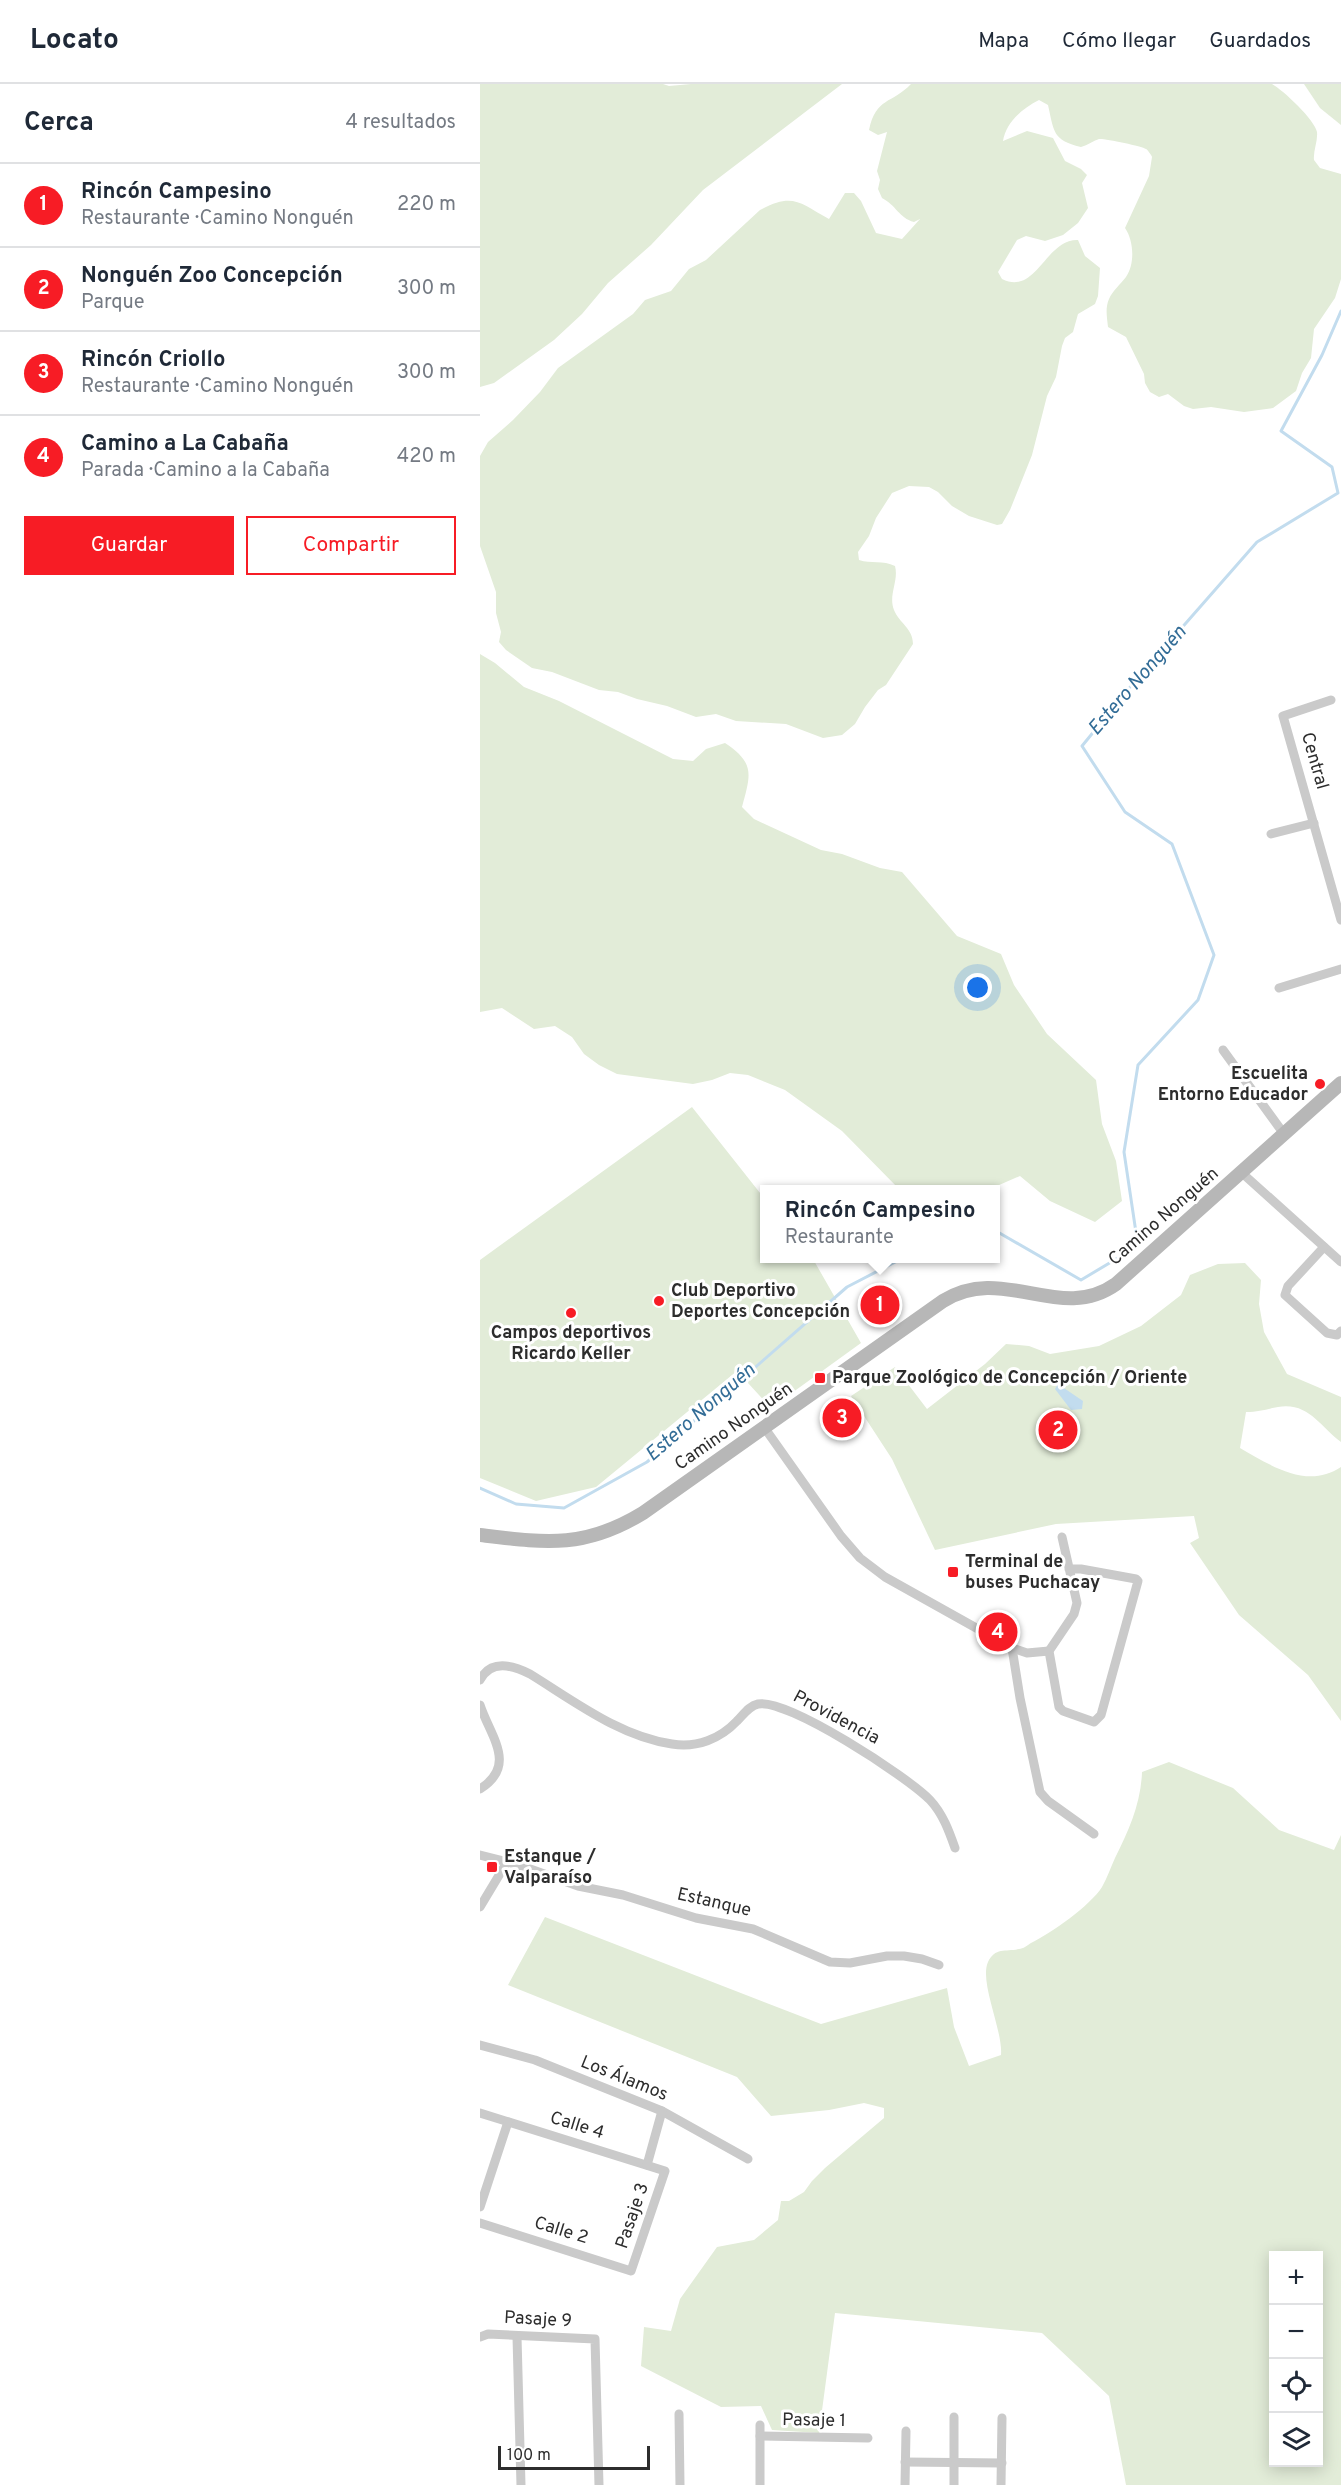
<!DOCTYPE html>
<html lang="es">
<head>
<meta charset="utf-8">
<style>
  body { margin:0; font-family:Overpass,sans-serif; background:#f6f6f7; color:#1f2937 }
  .controls { position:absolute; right:18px; bottom:18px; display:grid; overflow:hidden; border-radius:0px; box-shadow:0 3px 15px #0003 }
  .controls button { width:54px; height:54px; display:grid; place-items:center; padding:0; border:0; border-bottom:2px solid #e0e1e3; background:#fff; color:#1f2937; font:30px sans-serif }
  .scale { position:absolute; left:18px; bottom:15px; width:152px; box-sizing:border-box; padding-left:6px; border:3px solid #2d2d2d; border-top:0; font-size:16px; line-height:21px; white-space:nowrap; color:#2d2d2d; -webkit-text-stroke:4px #fff; paint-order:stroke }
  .you { position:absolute; left:498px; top:904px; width:21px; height:21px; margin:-15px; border:4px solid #fff; border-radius:50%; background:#1a73e8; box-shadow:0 0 0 9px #1a73e833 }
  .badge { display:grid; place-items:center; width:39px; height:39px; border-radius:50%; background:#f71c25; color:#fff; font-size:20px; font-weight:700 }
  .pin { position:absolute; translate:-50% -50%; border:3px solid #fff; box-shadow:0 2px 6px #0006 }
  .popup { position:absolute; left:280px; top:1101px; width:240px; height:78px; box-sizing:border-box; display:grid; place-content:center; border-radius:0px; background:#fff; filter:drop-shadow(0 2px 4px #0005); font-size:20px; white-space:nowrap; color:#747a83 }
  .popup b { font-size:22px; color:#1f2937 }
  .popup::after { content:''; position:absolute; left:50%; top:100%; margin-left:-12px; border:12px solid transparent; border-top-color:#fff }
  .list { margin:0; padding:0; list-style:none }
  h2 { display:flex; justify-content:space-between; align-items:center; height:78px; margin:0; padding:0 24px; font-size:26px }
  h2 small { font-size:20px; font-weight:400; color:#747a83 }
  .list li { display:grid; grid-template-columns:39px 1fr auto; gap:18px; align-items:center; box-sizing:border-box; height:84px; padding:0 24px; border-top:2px solid #e0e1e3 }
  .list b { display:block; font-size:22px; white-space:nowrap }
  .list p { margin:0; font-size:20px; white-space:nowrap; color:#747a83 }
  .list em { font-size:20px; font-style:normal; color:#747a83 }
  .actions { display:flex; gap:12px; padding:18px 24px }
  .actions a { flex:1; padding:14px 0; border:2px solid #f71c25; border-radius:0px; text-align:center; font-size:21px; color:#f71c25 }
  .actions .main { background:#f71c25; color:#fff }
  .icon { flex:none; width:33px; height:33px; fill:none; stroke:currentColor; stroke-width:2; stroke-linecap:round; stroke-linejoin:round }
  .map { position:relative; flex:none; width:861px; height:2401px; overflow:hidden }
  header { display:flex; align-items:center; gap:36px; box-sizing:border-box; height:84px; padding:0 30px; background:#fff; border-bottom:2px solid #e0e1e3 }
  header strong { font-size:28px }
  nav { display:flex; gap:33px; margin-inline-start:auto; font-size:21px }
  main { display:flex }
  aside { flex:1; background:#fff }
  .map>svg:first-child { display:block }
  .green { fill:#e2ecd8; fill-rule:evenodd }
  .water { fill:#c2dcee }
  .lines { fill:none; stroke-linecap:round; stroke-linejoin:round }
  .stream { stroke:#c2dcee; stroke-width:3 }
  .minor { stroke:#cacaca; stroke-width:9 }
  .secondary { stroke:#b7b7b7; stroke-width:14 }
  .poi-dot { fill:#f71c25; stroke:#fff; stroke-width:2 }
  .labels { text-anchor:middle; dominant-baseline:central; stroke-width:6; stroke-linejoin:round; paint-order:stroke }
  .street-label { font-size:18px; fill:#2d2d2d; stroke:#fff }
  .poi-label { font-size:18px; font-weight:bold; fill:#2d2d2d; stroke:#fff; text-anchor:start }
  .water-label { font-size:20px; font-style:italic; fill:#336d97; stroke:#fff }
</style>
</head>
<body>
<header>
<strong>Locato</strong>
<nav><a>Mapa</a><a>Cómo llegar</a><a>Guardados</a></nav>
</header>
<main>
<aside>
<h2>Cerca<small>4 resultados</small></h2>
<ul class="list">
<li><span class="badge">1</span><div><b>Rincón Campesino</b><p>Restaurante · Camino Nonguén</p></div><em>220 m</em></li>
<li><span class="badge">2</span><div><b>Nonguén Zoo Concepción</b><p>Parque</p></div><em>300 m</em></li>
<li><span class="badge">3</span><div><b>Rincón Criollo</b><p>Restaurante · Camino Nonguén</p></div><em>300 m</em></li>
<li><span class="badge">4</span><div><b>Camino a La Cabaña</b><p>Parada · Camino a la Cabaña</p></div><em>420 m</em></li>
</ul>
<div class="actions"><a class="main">Guardar</a><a>Compartir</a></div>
</aside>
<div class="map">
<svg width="861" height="2401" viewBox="0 0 861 2401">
  <rect width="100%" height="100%" fill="#fff"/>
  <g class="green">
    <polygon points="0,0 183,0 189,2 211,0 362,0 223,106 171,161 128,199 102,230 74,256 14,299 0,303"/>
    <path d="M 431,0 L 792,0 C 803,6 835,36 837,48 C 838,57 833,67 834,76 L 840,84 L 861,90 L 861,195 L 855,214 L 834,245 L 831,274 L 822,289 L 816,307 L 793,324 L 764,328 L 731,323 L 713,325 L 704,322 L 688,310 L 679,313 L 670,308 L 665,299 L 664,290 L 646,253 L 628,243 C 627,233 625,224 629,215 C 633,206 640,201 646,193 C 655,180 654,157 645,144 L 669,92 L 672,73 C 672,72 667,65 666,65 C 662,62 623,54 619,55 C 613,57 608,61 601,63 C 572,56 574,47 568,21 L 559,16 C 543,24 526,38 523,57 L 547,47 L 573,54 L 585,77 L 601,85 L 607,91 L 602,99 L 608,124 L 598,139 L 583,151 L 565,157 L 546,152 L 537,156 L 518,188 L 522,195 C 557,212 565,155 598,156 L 605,172 L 620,184 L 618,212 L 615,220 L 598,230 L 593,248 L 585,254 L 582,262 L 576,293 L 567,312 L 552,371 L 530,426 L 522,440 L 517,441 L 489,432 L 472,422 L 458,408 L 449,403 L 429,402 L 412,409 L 396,434 L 389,452 L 378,468 L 379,476 C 391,480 403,476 415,482 C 419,497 408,511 414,526 C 419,539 433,544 433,560 L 406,601 L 398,606 L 385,623 L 375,640 L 362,651 L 343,654 L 306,640 L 256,637 L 236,630 L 216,633 L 187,622 L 157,615 L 138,608 L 119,606 L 72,588 L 52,584 L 26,566 L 19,558 L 21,548 L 16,529 L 16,508 L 0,462 L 0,372 L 8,358 L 33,336 L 60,308 L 78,284 L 153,230 L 165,216 L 191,207 L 209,185 L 226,176 L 280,126 C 313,108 320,119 349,135 L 365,109 L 374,109 L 381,117 L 396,149 L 422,155 L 440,135 L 434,138 C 419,134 416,121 402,114 L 398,105 L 400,96 L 397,87 L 407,48 L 398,51 L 389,46 C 396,13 412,20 431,0 Z"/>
    <polygon points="824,0 861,0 861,41 840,24"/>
    <path d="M 0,570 L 15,579 L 44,603 L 79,617 L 193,675 L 213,677 L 226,665 L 245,659 C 275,679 271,690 262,723 L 274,735 L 341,766 L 362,770 L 400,784 L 422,788 L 477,852 L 521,870 L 534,901 L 567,950 L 616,996 L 622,1040 L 636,1077 L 642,1117 L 615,1138 L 570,1117 L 540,1092 L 510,1105 L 419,1105 L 362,1047 L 305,1006 L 268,991 L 250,989 L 232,996 L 213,1000 L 137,990 L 119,981 L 104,970 L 92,953 L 75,942 L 54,945 L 22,924 L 0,928 Z"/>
    <polygon points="212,1023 284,1114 284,1174 333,1175 381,1259 291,1324 257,1287 116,1403 56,1417 0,1394 0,1176"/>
    <path d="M 765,1179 L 781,1196 L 779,1220 L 784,1248 L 807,1290 L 861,1313 L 861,1358 C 840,1343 829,1318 798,1323 C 786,1325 779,1328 766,1328 L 760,1364 C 790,1381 827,1406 861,1383 L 861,1637 L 828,1591 L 759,1531 L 710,1459 L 719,1454 L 714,1432 L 576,1440 L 455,1466 L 412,1375 L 371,1312 L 415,1283 L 447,1325 L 505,1280 L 526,1260 L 549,1262 L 570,1270 L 619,1262 L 661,1242 L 701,1211 L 710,1191 L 738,1180 Z"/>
    <path d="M 689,1678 L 753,1704 L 799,1746 L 854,1766 L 861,1751 L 861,2401 L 646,2401 L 629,2312 L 562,2249 L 355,2229 L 339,2349 L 292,2346 L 281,2322 L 241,2323 L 161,2282 L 164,2243 L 191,2247 L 200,2215 L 237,2163 L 274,2156 L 298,2136 L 301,2117 L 309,2117 L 324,2108 L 332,2097 L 345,2084 L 404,2034 L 404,2024 L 384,2019 L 349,2026 L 291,2032 L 257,1993 L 28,1901 L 65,1833 L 341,1940 L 467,1904 L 474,1943 L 489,1982 L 521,1971 C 523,1946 499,1898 508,1878 C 515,1863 526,1868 539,1865 C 543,1865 548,1861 551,1859 C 571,1849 610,1822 622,1803 C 627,1794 631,1783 635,1774 C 649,1746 661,1719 662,1688 ZM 794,2172 L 838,2172 L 838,2378 L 794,2378 Z"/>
  </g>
  <polygon class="water" points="578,1300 603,1317 602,1325 591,1326 575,1305"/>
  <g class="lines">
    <g class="stream">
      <polyline points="516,1147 601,1196 658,1162 644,1068 658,981 718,916 734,871 692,760 645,728 602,662 656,596 777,458 858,409 852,383 801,347 842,271 861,227"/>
      <polyline points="0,1404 36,1420 84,1424 167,1378 367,1203 423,1174"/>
    </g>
    <g class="minor">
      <polyline points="851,616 803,632 861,836"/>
      <polyline points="791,750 834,739"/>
      <polyline points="799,904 861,885"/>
      <polyline points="743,966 804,1050"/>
      <polyline points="762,1089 861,1178"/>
      <polyline points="844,1163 808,1202 805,1211 847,1249 857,1251 861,1247"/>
      <polyline points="284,1343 361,1452 380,1474 405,1493 532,1564 547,1569 569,1567"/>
      <polyline points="582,1453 597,1519 594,1530 569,1567 579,1623 583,1627 614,1638 621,1631 658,1497 656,1495 601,1485 589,1485"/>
      <polyline points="532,1564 540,1614 560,1708 568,1717 614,1750"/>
      <path d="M 0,1596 C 11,1575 32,1581 50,1590 C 94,1617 139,1652 192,1660 C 217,1664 240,1655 257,1637 C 264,1630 269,1622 278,1620 C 307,1614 428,1693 450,1716 C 463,1730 469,1747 475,1764"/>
      <path d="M 0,1621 C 10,1652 38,1681 0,1705"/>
      <polyline points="0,1771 39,1781 98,1802 143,1811 216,1834 273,1845 350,1878 370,1879 407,1872 424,1872 442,1875 459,1881"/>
      <polyline points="0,1823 27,1778"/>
      <polyline points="0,1961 55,1976 182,2027 268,2075"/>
      <polyline points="0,2029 185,2087 151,2187 0,2139"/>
      <polyline points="167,2081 182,2027"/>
      <polyline points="0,2123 28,2038"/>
      <polyline points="0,2253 8,2250 115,2255 119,2401"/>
      <polyline points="37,2253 41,2401"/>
      <polyline points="199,2330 200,2401"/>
      <polyline points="474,2333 474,2401"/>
      <polyline points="280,2341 280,2401"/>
      <polyline points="280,2352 388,2354"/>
      <polyline points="425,2378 522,2379"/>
      <polyline points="425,2401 426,2347"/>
      <polyline points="521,2401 522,2334"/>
    </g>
    <path class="secondary" d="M 0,1451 C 66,1459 104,1465 163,1429 L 463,1217 C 523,1179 580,1240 636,1200 L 861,999"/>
  </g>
  <g class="poi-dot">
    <circle cx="840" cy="1000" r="6"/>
    <circle cx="179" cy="1217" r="6"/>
    <circle cx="91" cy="1229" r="6"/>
    <rect x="334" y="1288" width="12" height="12" rx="3"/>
    <rect x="467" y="1482" width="12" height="12" rx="3"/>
    <rect x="6" y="1777" width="12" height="12" rx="3"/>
  </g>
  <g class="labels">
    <g class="street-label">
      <text transform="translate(834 677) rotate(74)">Central</text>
      <text transform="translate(684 1133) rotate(-41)">Camino Nonguén</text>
      <text transform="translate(254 1343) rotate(-35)">Camino Nonguén</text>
      <text transform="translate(356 1634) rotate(28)">Providencia</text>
      <text transform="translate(234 1819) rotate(13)">Estanque</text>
      <text transform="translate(144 1995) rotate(22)">Los Álamos</text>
      <text transform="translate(97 2042) rotate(17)">Calle 4</text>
      <text transform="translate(153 2132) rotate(-71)">Pasaje 3</text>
      <text transform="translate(81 2147) rotate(17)">Calle 2</text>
      <text transform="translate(58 2236) rotate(3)">Pasaje 9</text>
      <text transform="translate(334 2337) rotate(1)">Pasaje 1</text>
    </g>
    <g class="poi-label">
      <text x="828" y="990" text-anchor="end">Escuelita<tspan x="828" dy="21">Entorno Educador</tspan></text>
      <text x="191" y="1207">Club Deportivo<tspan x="191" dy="21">Deportes Concepción</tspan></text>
      <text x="91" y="1249" text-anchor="middle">Campos deportivos<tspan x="91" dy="21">Ricardo Keller</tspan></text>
      <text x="352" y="1294">Parque Zoológico de Concepción / Oriente</text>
      <text x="485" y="1478">Terminal de<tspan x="485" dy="21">buses Puchacay</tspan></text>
      <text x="24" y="1773">Estanque /<tspan x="24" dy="21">Valparaíso</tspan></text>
    </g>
    <g class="water-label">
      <text transform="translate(658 597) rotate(-49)">Estero Nonguén</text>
      <text transform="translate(221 1329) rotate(-41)">Estero Nonguén</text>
    </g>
  </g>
</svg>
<div class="controls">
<button>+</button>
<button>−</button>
<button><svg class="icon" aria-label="locate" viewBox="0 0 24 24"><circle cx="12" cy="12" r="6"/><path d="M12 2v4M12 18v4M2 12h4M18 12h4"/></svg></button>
<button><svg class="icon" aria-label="layers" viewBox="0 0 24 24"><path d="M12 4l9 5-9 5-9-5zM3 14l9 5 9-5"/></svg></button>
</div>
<div class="scale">100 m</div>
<div class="you"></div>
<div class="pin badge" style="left:400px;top:1221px">1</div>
<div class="popup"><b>Rincón Campesino</b>Restaurante</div>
<div class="pin badge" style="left:578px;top:1346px">2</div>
<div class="pin badge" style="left:362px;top:1334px">3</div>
<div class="pin badge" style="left:518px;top:1548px">4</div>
</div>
</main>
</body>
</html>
